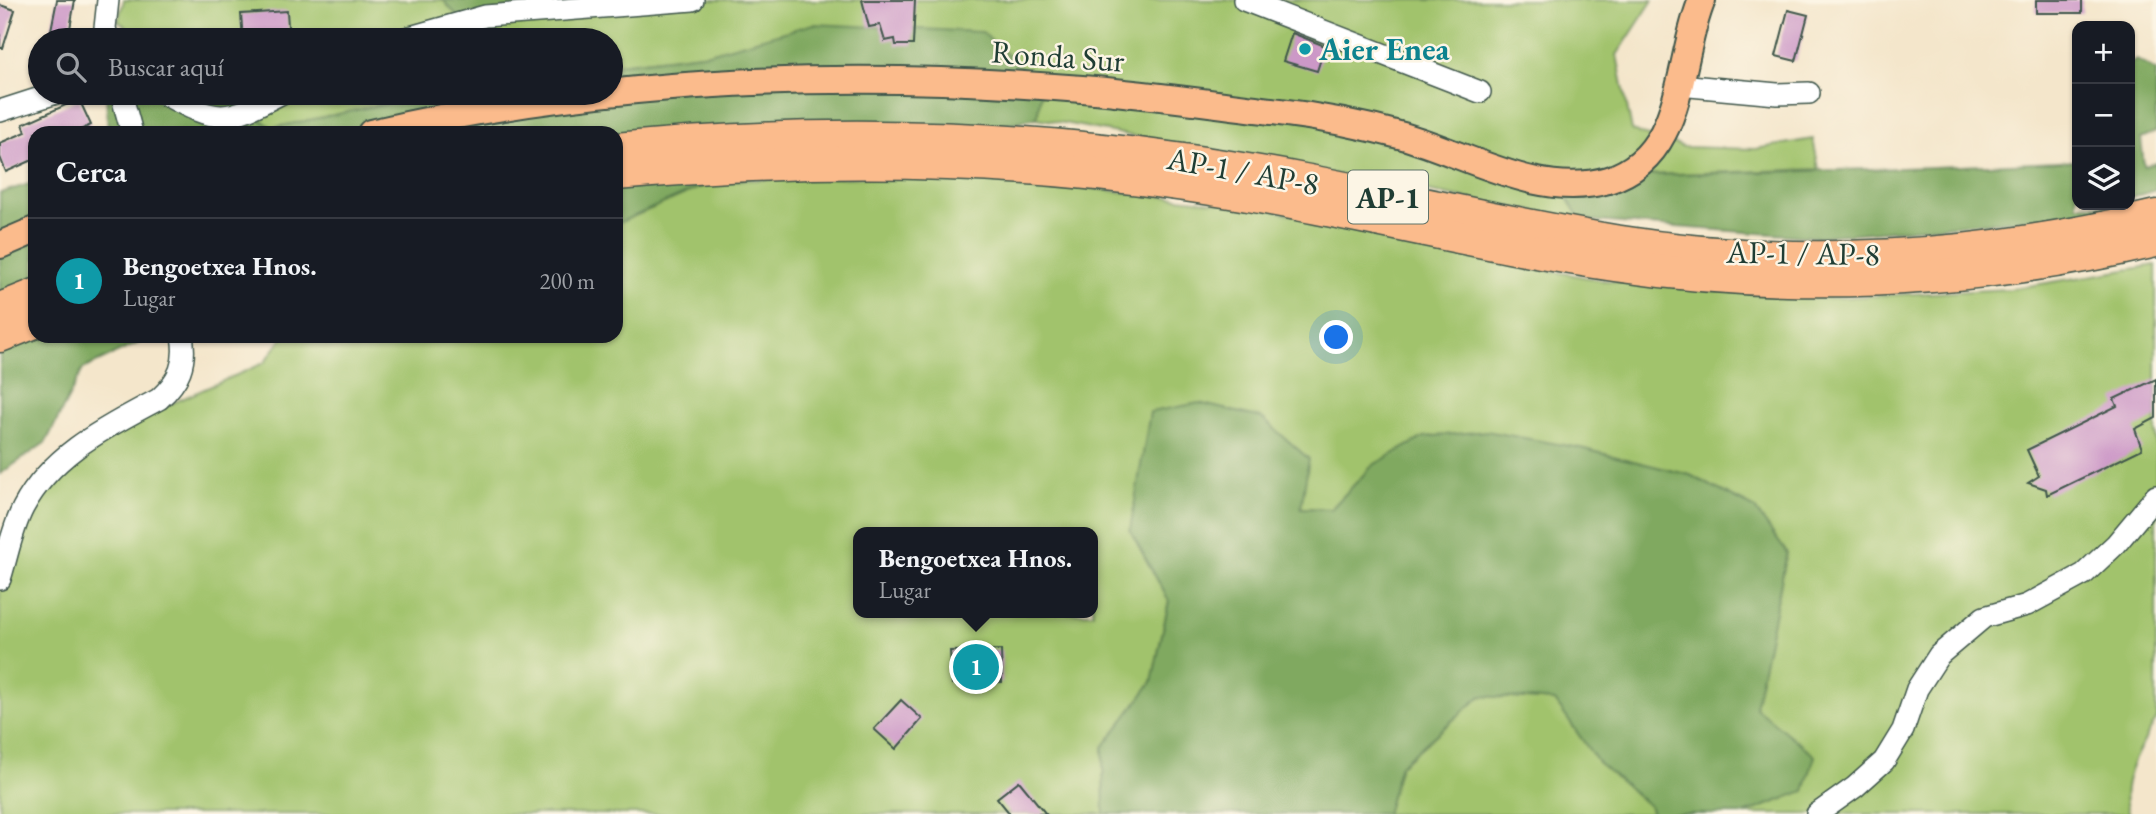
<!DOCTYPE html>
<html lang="es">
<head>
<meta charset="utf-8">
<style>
  body { margin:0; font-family:"EB Garamond",serif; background:#20242c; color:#f1f3f6 }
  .controls { position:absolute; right:21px; top:21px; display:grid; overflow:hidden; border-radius:14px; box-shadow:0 2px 5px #0004 }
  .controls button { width:63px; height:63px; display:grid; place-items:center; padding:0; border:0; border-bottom:2px solid #363941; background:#171b24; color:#f1f3f6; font:35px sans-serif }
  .you { position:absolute; left:1337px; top:338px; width:24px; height:24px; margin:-18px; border:5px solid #fff; border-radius:50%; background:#1a73e8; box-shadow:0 0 0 10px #1a73e833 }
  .badge { display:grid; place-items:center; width:46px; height:46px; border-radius:50%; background:#ea580c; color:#fff; font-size:23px; font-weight:700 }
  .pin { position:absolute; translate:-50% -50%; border:4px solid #fff; box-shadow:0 2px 7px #0006 }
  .popup { position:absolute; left:853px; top:527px; width:245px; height:91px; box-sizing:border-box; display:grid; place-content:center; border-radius:14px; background:#171b24; filter:drop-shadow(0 2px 5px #0005); font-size:23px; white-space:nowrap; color:#9ea1a6 }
  .popup b { font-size:26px; color:#f1f3f6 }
  .popup::after { content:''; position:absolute; left:50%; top:100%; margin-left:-14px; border:14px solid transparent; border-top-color:#171b24 }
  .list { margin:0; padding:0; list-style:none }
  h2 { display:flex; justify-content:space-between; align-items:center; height:91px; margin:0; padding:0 28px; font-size:30px }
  h2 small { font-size:23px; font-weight:400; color:#9ea1a6 }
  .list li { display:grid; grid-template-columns:46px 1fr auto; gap:21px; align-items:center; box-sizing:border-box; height:126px; padding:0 28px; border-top:2px solid #363941 }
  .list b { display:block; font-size:26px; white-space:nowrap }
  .list p { margin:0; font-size:23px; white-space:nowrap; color:#9ea1a6 }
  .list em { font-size:23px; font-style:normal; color:#9ea1a6 }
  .icon { flex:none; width:38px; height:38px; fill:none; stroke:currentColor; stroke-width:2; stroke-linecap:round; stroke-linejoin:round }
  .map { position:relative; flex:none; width:2156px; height:814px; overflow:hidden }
  .search { position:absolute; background:#171b24; box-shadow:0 2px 5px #0004; left:28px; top:28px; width:595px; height:77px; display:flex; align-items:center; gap:18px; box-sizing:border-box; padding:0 24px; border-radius:38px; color:#9ea1a6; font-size:26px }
  .panel { position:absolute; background:#171b24; box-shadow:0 2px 5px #0004; left:28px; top:126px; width:595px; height:217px; border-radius:21px }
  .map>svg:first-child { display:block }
  .green { fill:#a1c36c; stroke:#608050; stroke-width:2; fill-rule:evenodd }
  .forest { fill:#80a960; stroke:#50734a; stroke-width:2 }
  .building { fill:#cc98c7 }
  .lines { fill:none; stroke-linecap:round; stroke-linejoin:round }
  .minor-casing { stroke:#3f564b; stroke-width:24 }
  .major-casing { stroke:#3f564b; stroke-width:30 }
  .highway-casing { stroke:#3f564b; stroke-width:35 }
  .minor { stroke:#fff; stroke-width:21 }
  .major { stroke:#fbbb8c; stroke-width:26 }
  .highway { stroke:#fbbb8c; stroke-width:32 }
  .culture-dot { fill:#0f9aa8; stroke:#fcf5e5; stroke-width:2.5 }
  .labels { text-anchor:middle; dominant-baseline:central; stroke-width:5; stroke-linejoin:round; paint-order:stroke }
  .shield { fill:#fcf5e5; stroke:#617469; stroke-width:2 }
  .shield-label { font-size:30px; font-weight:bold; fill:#1f3d34 }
  .culture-label { font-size:32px; font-weight:bold; fill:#0d838f; stroke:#fcf5e5; text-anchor:start }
  .street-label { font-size:32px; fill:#1f3d34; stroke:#fcf5e5 }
</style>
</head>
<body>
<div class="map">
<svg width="2156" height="814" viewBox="0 0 2156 814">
  <rect width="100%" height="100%" fill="#fcf5e5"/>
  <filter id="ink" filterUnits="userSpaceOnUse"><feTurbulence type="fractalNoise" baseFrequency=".0143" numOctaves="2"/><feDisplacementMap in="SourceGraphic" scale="14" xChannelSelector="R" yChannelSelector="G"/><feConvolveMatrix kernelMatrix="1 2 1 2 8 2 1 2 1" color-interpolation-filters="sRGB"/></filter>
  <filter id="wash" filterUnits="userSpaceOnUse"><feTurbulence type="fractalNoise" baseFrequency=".00686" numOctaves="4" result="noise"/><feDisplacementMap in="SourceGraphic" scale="28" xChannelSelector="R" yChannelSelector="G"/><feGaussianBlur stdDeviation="1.57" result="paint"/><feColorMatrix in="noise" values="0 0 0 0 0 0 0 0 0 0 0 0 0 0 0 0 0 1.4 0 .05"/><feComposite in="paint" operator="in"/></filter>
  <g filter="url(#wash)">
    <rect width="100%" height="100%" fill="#f4e6cb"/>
    <g class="green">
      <polygon points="124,0 1653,0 1617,55 1632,131 1684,147 1755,149 1813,139 1819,169 1555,178 1581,220 1037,118 1042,86 709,53 611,65 611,40 146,40 118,21"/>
      <polygon points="250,93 437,93 272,128 254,114"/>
      <path d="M 912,176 L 1069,186 L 1260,207 L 1446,251 L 1600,280 L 1812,299 L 2010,289 L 2156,265 L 2156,720 C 2141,747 2116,783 2129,814 L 1744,814 L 1803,791 L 1770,721 L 1755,707 L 1787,553 L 1754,508 L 1690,475 L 1580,448 L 1373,465 L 1331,509 L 1301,508 L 1130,530 L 1169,601 L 1152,682 L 1103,747 L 1104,814 L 0,814 L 0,579 L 23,509 L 64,457 L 127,423 L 264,363 L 284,336 L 616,336 L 616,224 L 703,186 L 740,180 ZM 859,532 L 1093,532 L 1093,613 L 859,613 Z"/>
      <polygon points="1481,696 1555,701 1598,762 1649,806 1652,814 1386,814 1400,766"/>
    </g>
    <g class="forest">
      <polygon points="443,0 612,0 465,25"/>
      <polygon points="813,24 982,32 1042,86 1037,118 703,186 616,224 616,133 108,133 106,93 250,93 254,114 272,128 437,93 611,93 611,65 709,53"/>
      <polygon points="2137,60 2156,71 2156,132 2141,138 2144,166 2156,163 2156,190 2130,198 2130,64"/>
      <path d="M 2077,161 L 2077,205 L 2109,205 L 2077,215 L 1813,237 L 1581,220 L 1554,178 C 1729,172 1903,170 2077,161 Z"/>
      <polygon points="35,182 35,336 153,336 83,369 46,442 0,474 0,193"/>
      <polygon points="1199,403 1262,418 1309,459 1301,508 1331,509 1373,465 1424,437 1486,431 1580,448 1690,475 1754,508 1787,553 1755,707 1815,756 1804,791 1744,814 1652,814 1649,805 1598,762 1555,701 1481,696 1400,765 1386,814 1104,814 1103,747 1152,682 1169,601 1130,530 1150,412"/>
    </g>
    <g id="blocks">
      <g class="building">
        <polygon points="57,0 75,0 68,40 49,40"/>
        <polygon points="862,0 915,0 913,45 896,45 895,39 885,41 880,25 869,27"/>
        <rect x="2036" y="0" width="46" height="13"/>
        <polygon points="0,5 15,10 3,48 0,48"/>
        <polygon points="1788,10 1808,15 1796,61 1776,56"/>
        <polygon points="287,11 289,40 243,40 241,14"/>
        <polygon points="1292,33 1325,46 1317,71 1283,61"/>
        <polygon points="79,99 91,125 74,133 35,133 35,159 6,172 0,157 0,143 26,132 23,124"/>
        <polygon points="2156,379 2156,418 2135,429 2142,449 2047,495 2046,489 2028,483 2039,476 2027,450 2117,406 2114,399"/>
        <polygon points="1001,650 1002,682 952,684 950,651"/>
        <polygon points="901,700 922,719 896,749 874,729"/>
        <polygon points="1019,781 1046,814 1010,814 997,798"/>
      </g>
    </g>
  </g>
  <g filter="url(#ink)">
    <use href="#blocks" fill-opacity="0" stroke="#3f564b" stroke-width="2"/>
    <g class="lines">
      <g class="minor-casing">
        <g id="minor">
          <polyline points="1244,0 1480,92"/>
          <polyline points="108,40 105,28 108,0"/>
          <polyline points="399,40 485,16 693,0"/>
          <polyline points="1679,85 1777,94 1809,93"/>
          <polyline points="121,93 132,133"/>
          <path d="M 162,93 C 219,124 224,123 282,93"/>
          <polyline points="0,111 56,93"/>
          <path d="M 0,579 C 7,557 12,529 23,508 C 52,453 107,427 159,399 C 179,381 187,363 182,336"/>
          <polyline points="1817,814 1855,787 1884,761 1903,730 1917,689 1939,655 1984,617 2027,605 2084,574 2116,544 2156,496"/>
        </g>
      </g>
      <g class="major-casing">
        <g id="major">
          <path d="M 371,133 C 602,79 847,70 1082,89 C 1148,94 1214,104 1280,112 C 1321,117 1362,125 1403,136 C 1467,154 1540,200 1608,180 C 1686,156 1676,62 1702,0"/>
          <polyline points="0,245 35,230"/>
        </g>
      </g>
      <g class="highway-casing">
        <g id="highway">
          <path d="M 616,149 C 806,130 995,133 1184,160 C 1328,180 1470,217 1614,241 C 1794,270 1980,259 2156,216"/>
          <path d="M 616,174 C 806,157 995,157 1184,185 C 1328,205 1470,244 1614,265 C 1796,292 1977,283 2156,241"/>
          <polyline points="0,309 35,295"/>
          <polyline points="0,336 35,322"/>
        </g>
      </g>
      <use href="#minor" class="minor"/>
      <use href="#major" class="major"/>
      <use href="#highway" class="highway"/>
    </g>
  </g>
  <circle class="culture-dot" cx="1305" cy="49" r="7"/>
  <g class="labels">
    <rect class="shield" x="1348" y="170.5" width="80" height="53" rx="5"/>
    <g class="shield-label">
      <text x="1388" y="197">AP-1</text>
    </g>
    <g class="culture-label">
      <text x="1319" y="49">Aier Enea</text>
    </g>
    <g class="street-label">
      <text transform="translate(1058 56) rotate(4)">Ronda Sur</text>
      <text transform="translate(1243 171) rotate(10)">AP-1 / AP-8</text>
      <text transform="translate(1803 253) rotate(1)">AP-1 / AP-8</text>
    </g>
  </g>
</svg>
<div class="controls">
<button>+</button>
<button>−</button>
<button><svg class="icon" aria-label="layers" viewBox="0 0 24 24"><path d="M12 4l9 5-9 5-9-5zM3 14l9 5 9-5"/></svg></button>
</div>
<div class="you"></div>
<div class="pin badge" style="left:976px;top:667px;background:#0f9aa8">1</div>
<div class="popup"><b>Bengoetxea Hnos.</b>Lugar</div>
<div class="search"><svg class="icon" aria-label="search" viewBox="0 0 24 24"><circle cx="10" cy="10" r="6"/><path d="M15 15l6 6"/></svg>Buscar aquí</div>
<section class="panel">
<h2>Cerca<small></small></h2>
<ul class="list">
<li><span class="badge" style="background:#0f9aa8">1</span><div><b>Bengoetxea Hnos.</b><p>Lugar</p></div><em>200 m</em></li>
</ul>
</section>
</div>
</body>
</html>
